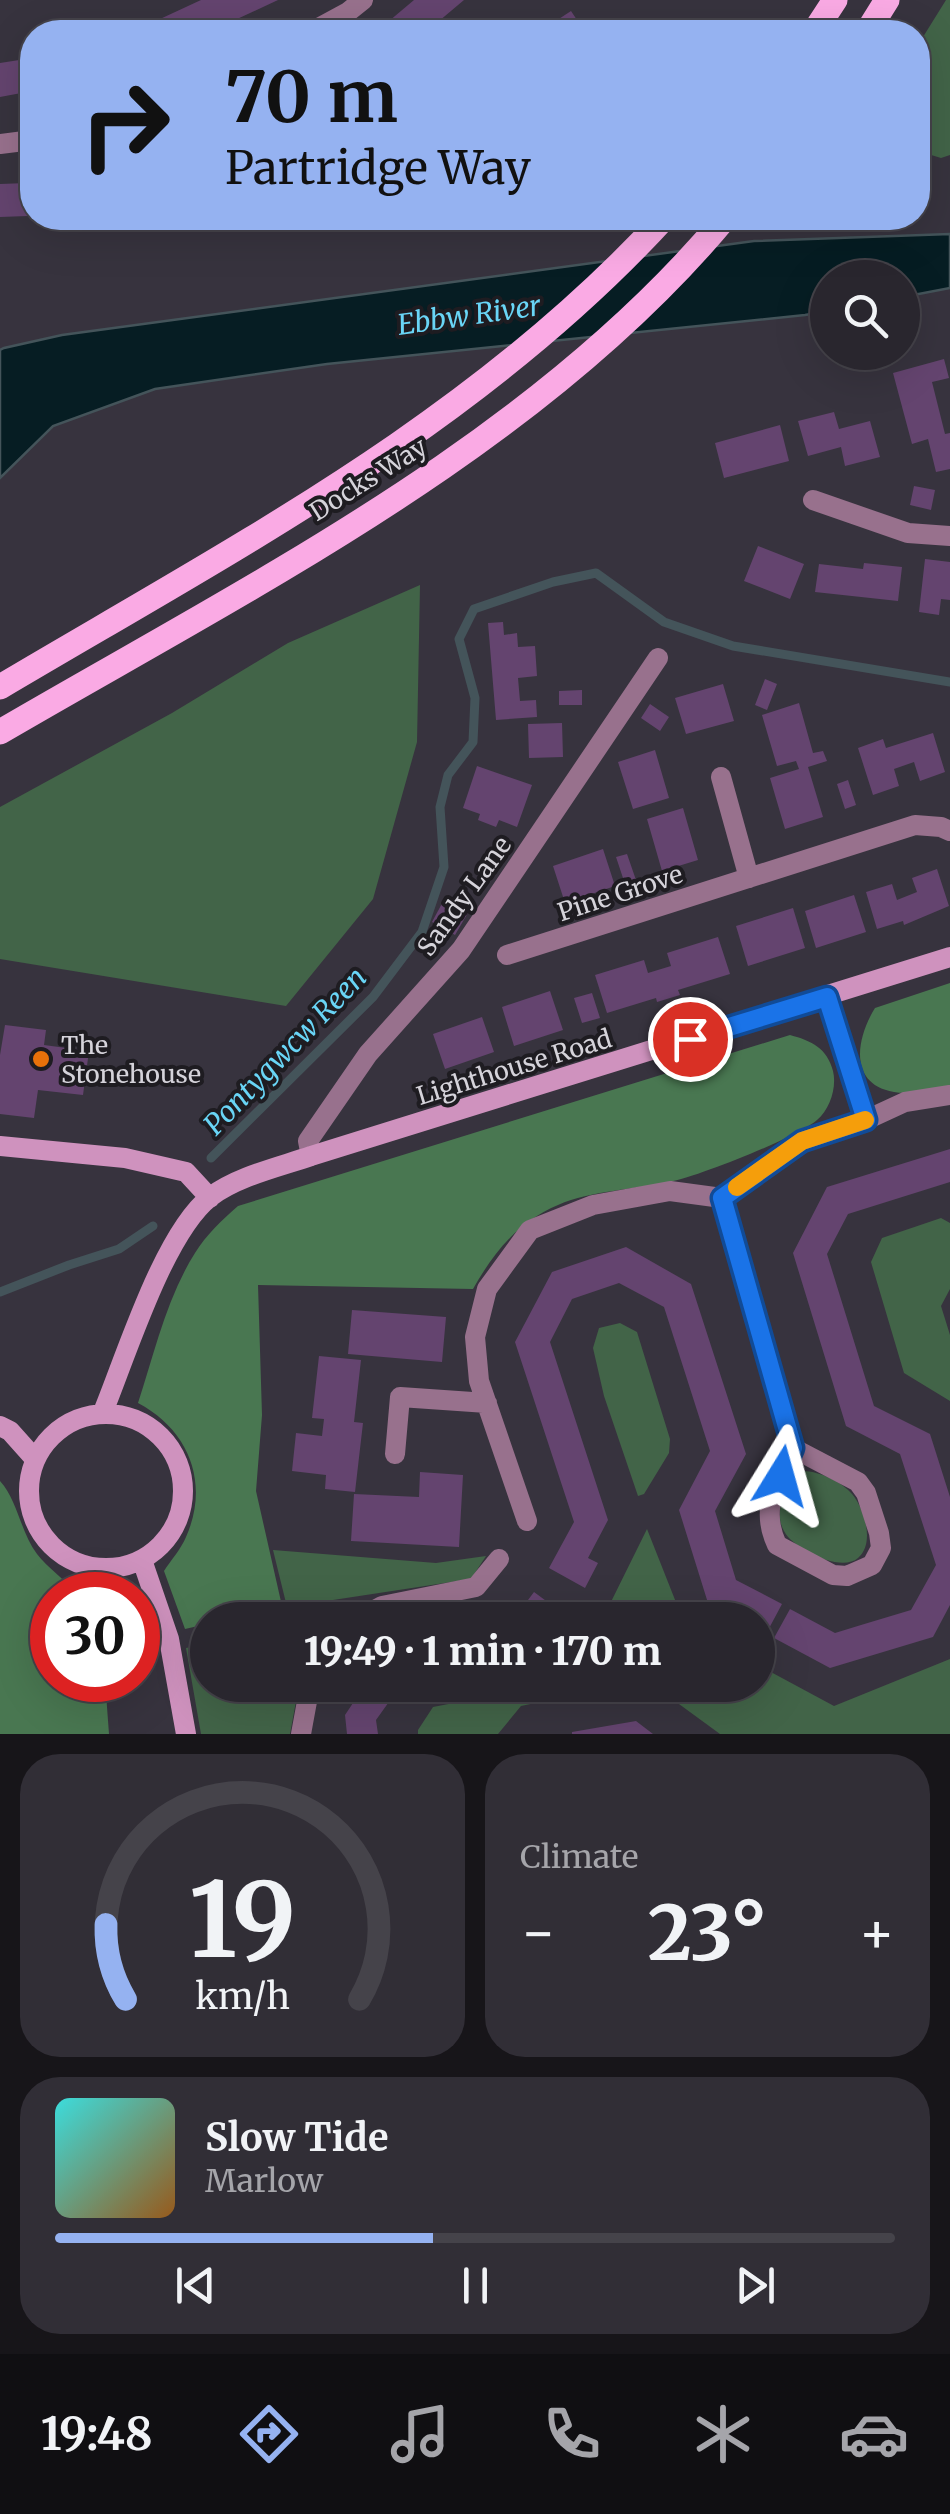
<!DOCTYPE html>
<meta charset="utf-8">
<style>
:root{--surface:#29262e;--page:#312e36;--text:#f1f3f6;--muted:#a5a5aa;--line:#45434a;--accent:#95b2f1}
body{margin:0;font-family:Merriweather,serif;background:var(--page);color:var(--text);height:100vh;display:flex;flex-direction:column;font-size:38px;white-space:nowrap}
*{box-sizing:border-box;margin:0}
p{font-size:32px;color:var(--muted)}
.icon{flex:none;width:55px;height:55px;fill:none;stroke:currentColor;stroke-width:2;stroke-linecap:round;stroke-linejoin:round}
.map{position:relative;height:1734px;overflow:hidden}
.drawer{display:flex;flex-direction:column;gap:20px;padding:20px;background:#171519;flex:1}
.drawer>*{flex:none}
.banner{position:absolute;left:20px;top:20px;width:910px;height:210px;border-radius:40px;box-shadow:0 10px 40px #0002,0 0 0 2px var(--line);background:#95b2f1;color:#111;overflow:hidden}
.buttons{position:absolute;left:810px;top:260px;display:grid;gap:20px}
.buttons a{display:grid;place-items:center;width:110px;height:110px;border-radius:50%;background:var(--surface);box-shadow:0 10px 40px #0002,0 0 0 2px var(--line);font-size:50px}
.speed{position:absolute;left:30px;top:1572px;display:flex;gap:20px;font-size:50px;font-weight:700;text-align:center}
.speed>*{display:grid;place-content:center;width:130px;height:130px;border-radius:50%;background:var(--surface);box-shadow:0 10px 40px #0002,0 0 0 2px var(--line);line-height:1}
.speed .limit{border:15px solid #d22;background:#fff;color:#111}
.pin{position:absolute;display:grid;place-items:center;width:85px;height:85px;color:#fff;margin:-42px;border:5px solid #fff;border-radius:50%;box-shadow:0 2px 10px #0007}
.me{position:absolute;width:110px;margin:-55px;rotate:8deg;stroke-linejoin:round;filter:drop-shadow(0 0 8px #0008)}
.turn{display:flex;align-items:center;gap:35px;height:210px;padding:0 40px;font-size:45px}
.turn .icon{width:130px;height:130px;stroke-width:2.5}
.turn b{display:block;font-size:70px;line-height:85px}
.big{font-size:75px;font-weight:800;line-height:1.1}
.drawer .card{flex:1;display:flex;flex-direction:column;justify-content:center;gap:15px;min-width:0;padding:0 35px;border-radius:40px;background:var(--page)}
.drawer .dial{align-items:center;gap:0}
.dial svg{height:260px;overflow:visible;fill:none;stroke:var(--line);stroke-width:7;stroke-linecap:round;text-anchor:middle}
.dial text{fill:var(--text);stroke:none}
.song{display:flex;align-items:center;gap:30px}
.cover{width:120px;height:120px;border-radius:15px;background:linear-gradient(135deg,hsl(180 70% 55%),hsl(30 70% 35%))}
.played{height:10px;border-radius:5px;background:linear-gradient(90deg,var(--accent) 45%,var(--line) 45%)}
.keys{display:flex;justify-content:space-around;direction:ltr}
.heat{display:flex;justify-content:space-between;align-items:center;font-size:55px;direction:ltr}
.drawer .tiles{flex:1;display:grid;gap:20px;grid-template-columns:1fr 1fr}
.card:last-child{grid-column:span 2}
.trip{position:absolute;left:190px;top:1602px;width:585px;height:100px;border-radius:50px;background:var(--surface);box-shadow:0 10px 40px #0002,0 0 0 2px var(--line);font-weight:800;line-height:100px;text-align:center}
.tabs{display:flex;height:160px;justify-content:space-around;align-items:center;background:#100f12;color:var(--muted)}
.tabs .icon{width:70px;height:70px}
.tabs .current{color:var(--accent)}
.tabs b{font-size:45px;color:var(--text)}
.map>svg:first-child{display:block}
.green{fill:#426448}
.forest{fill:#497751}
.water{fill:#061d23;stroke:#44545a;stroke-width:2.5}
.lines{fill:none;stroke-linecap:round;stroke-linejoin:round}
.stream{stroke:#44545a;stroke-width:9}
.building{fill:#64446f}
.street{stroke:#98718d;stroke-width:20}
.secondary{stroke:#cf92be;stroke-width:20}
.primary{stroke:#faaae4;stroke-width:25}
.route-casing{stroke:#114b97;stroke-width:25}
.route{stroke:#1a73e8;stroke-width:18}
.slow{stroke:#f59e0b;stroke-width:18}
.food-dot{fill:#e8710a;stroke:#1e1c21;stroke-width:4}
.labels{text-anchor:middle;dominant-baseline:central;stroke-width:8;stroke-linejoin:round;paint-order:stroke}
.street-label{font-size:25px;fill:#d5d3da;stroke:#1e1c21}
.poi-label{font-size:25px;fill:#d5d3da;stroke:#1e1c21;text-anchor:start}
.water-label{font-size:28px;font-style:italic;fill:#69d5f6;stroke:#1e1c21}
</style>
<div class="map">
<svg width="950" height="1734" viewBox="0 0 950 1734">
<rect width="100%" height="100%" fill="#37333e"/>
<path class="green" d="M 946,0 L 950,0 L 950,155 L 941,158 L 918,151 L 918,45 Z
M 420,585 L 417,742 L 373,899 L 286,1006 L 0,959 L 0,807 L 172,713 L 288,643 Z
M 941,1218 L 950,1223 L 950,1289 L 941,1306 L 950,1335 L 950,1401 L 904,1373 L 871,1262 L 882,1238 Z
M 620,1323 L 637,1332 L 670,1439 L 669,1453 L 644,1494 L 638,1496 L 604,1396 L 593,1348 L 599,1328 Z
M 803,1471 C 819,1471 842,1482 852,1494 C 865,1509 875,1544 858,1558 C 841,1573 793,1549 784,1531 C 777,1519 780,1506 784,1493 C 787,1481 792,1476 803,1471 Z
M 647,1529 L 683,1620 L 601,1620 L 604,1616 Z
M 273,1550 L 436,1563 L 486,1556 L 471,1579 L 287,1607 Z
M 207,1644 L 208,1685 L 299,1685 L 290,1734 L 201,1734 L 186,1648 Z
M 950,1659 L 950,1734 L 720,1734 L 653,1685 L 758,1685 L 758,1665 L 834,1706 Z
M 545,1685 L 622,1685 L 521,1706 L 498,1734 L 418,1734 L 418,1730 L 433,1707 Z"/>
<path class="forest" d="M 950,983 L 950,1087 C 933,1089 911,1095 894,1092 C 847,1084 857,1037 875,1008 Z
M 790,1035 C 812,1041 827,1048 833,1071 C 837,1087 830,1109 817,1120 C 796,1138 699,1176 670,1182 C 634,1190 592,1190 558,1205 C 518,1222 494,1252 473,1289 L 258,1285 L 262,1415 L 256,1491 L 282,1606 L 224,1620 L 208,1620 L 207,1624 L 185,1629 L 164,1571 C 171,1560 181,1549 186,1537 C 210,1483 189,1430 138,1403 C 154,1354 167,1297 195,1253 C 206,1235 222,1220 238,1206 Z
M 0,1481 C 18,1501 20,1531 37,1554 C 48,1569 65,1578 76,1595 L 52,1595 L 52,1680 L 105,1680 L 109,1734 L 0,1734 Z"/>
<path class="water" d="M 950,234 L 950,288 L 903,297 L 902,278 L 828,278 L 827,311 L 805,315 L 327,364 L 155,389 L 53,426 L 0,478 L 0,350 L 4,348 L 62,335 L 754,241 Z"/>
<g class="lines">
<path class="stream" d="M 211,1158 L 373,997 L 422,932 L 444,867 L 440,807 L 448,775 L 473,742 L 475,698 L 459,639 L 474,609 L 553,582 L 596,573 L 664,622 L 733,646 L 950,682
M 0,1292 L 69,1265 L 119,1249 L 153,1226"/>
</g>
<path class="building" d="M 201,0 L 278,0 L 209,32 L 132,32 Z
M 414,0 L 464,0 L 426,32 L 376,32 Z
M 571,11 L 585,32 L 539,32 Z
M 32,58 L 32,91 L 0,97 L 0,63 Z
M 27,183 L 28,216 L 0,217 L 0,184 Z
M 944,359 L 949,378 L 932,382 L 945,434 L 950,433 L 950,469 L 936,472 L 928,439 L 912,444 L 893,373 Z
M 834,412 L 839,429 L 870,421 L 880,457 L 845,466 L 841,447 L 808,456 L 798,421 Z
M 780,425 L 789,461 L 724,478 L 715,443 Z
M 914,486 L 935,490 L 931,510 L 910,505 Z
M 758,546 L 804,564 L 790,599 L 744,581 Z
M 925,559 L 950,562 L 950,600 L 941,599 L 939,615 L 919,612 Z
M 864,563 L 902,567 L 898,601 L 815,592 L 819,564 L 863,569 Z
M 503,622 L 504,635 L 517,633 L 518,647 L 535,646 L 537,676 L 518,678 L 520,701 L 536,700 L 537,717 L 496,720 L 488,623 Z
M 765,679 L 777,684 L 767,710 L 755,705 Z
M 723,684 L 734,721 L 686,734 L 675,698 Z
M 582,690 L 582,705 L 559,705 L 559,691 Z
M 799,703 L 813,753 L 823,751 L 827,761 L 808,767 L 823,817 L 785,829 L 770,778 L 799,769 L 796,761 L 777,766 L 762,715 Z
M 650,704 L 669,717 L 660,731 L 641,718 Z
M 562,723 L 563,757 L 529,758 L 528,724 Z
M 933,733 L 945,772 L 920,781 L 914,762 L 894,769 L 899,786 L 873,795 L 858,748 L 883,739 L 886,748 Z
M 655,750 L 669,798 L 633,809 L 618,762 Z
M 477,766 L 532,785 L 517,827 L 499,820 L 496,827 L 478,820 L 480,814 L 463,808 Z
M 848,780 L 856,805 L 845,809 L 837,784 Z
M 683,808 L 698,860 L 662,871 L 647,819 Z
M 603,849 L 615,886 L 565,903 L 553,866 Z
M 627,854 L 636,880 L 625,884 L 616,857 Z
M 937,869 L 949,906 L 904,925 L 903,921 L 877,929 L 866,892 L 892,884 L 897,900 L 917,892 L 912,878 Z
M 854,895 L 866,932 L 816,948 L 805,911 Z
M 445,898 L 469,911 L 455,935 L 432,922 Z
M 793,908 L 805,948 L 748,966 L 736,926 Z
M 718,937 L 730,974 L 678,990 L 680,995 L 657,1002 L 656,998 L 607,1013 L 595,975 L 644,960 L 648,973 L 671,966 L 667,953 Z
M 550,991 L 563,1030 L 514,1046 L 502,1007 Z
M 592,993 L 600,1018 L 582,1023 L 574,998 Z
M 482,1017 L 494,1052 L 445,1069 L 433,1034 Z
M 5,1025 L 46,1030 L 44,1045 L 89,1051 L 83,1095 L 38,1090 L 34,1118 L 0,1114 L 0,1055 Z
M 950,1149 L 950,1182 L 848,1214 L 827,1254 L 874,1406 L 930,1434 L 950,1497 L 950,1605 L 933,1637 L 830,1668 L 774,1638 L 790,1609 L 835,1633 L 861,1625 L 911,1610 L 936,1565 L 900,1454 L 846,1426 L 793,1253 L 827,1187 Z
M 626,1247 L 691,1284 L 746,1454 L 715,1511 L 736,1580 L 782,1604 L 766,1634 L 758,1629 L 758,1620 L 741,1620 L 708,1603 L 679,1510 L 710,1451 L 664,1307 L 619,1283 L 572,1299 L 550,1342 L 608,1520 L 588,1558 L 598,1563 L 585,1588 L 549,1568 L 574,1522 L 515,1342 L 552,1272 Z
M 352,1310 L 446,1317 L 442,1362 L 348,1354 Z
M 319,1356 L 361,1360 L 354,1422 L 363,1423 L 355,1492 L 325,1489 L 326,1475 L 292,1471 L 296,1433 L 322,1436 L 324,1419 L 312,1418 Z
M 420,1472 L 463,1475 L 459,1547 L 351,1541 L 354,1494 L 419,1497 Z
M 534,1592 L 572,1620 L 513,1620 Z
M 365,1685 L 401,1685 L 376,1720 L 378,1734 L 347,1734 L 345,1715 Z
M 636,1721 L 653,1734 L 572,1734 L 572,1732 Z"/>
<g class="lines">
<path class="street" d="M 311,32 L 348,12 L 363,0
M 0,144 L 32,140
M 813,500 L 908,533 L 950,536
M 721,777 L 749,878
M 507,955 L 915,825 L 941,827 L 950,831
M 827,997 L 866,1120
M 311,1156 L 308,1141 L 368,1054 L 461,950 L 658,658
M 722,1198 L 793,1448 L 858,1482 L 866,1493 L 879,1533 L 881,1548 L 872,1565 L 847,1576 L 833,1575 L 777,1545 C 759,1507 778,1483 793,1448
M 395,1454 L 400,1397 L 487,1403
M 527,1521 L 479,1381 L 475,1337 L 487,1289 L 530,1230 L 593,1205 L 670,1191 L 722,1198 L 802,1141 L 866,1120 L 905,1102 L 950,1095
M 285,1618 L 301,1620
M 356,1620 L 382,1606 L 476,1587 L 499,1559
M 301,1734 L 310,1685"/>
<path class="secondary" d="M 0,1146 L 125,1158 L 186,1172 L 210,1198
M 103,1412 C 126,1356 164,1233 210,1197 C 238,1176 279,1167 311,1156 L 950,957
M29 1491a77 77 0 1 1 154 0a77 77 0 1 1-154 0Z
M 0,1426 L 10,1431 L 35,1459
M 142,1560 L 169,1639 L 186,1734"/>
<path class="primary" d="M 814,32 L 835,0
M 867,32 L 887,0
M 0,687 C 236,547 477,422 664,218
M 0,732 C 250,586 537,444 725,218"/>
</g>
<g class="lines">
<defs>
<path id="route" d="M 690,1039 L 827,997 L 866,1120 L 802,1141 L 722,1198 L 793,1448 L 781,1476"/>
</defs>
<use href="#route" class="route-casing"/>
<use href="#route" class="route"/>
<path class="slow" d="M 737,1187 L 802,1141 L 865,1120"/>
</g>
<circle class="food-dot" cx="41" cy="1059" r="10"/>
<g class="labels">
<g class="street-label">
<text transform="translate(368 479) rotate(-32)">Docks Way</text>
<text transform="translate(620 893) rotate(-18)">Pine Grove</text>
<text transform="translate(464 896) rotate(-54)">Sandy Lane</text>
<text transform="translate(514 1067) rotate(-17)">Lighthouse Road</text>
</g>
<g class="poi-label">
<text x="61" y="1045">The<tspan x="61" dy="29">Stonehouse</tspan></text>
</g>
<g class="water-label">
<text transform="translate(469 315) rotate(-8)">Ebbw River</text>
<text transform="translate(285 1051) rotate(-46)">Pontygwcw Reen</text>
</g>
</g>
</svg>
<div class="buttons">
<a><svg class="icon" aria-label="search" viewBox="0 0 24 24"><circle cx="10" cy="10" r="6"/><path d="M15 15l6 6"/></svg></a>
</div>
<div class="speed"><div class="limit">30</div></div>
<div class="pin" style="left:690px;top:1039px;background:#d93025"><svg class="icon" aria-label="arrive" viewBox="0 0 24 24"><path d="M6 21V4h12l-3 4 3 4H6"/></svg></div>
<svg class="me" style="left:781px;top:1476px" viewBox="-20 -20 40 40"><path d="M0-17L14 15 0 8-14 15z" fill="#1a73e8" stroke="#fff" stroke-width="4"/></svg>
<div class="trip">19:49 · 1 min · 170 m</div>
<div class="banner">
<div class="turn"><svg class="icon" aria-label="right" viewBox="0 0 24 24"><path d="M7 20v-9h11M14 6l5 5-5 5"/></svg><div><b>70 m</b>Partridge Way</div></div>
</div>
</div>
<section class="drawer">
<div class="tiles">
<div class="card dial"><svg viewBox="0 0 100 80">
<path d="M14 69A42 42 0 1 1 86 69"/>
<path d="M14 69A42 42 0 0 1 8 46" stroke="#95b2f1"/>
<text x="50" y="56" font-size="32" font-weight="700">19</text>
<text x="50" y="72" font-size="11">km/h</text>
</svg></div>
<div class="card"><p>Climate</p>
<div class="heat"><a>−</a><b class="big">23°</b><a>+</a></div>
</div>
<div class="card">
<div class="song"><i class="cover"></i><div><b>Slow Tide</b><p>Marlow</p></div></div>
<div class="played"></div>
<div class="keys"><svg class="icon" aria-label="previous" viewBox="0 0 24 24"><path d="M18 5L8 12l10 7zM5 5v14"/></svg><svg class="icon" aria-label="pause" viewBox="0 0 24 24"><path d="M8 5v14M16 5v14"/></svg><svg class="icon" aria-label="next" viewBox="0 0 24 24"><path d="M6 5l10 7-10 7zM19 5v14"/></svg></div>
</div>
</div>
</section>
<nav class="tabs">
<b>19:48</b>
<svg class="icon current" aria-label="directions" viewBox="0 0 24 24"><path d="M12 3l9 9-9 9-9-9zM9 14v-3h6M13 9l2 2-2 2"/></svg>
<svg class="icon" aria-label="music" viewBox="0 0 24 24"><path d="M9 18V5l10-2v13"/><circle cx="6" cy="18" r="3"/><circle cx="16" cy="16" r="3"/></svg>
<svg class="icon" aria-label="phone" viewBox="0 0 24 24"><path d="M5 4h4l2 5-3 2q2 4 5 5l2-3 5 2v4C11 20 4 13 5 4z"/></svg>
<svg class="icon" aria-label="climate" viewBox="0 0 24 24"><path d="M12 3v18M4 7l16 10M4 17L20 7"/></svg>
<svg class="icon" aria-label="car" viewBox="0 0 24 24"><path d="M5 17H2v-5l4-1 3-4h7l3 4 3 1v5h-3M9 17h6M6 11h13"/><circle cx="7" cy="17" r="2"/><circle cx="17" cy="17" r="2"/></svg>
</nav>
